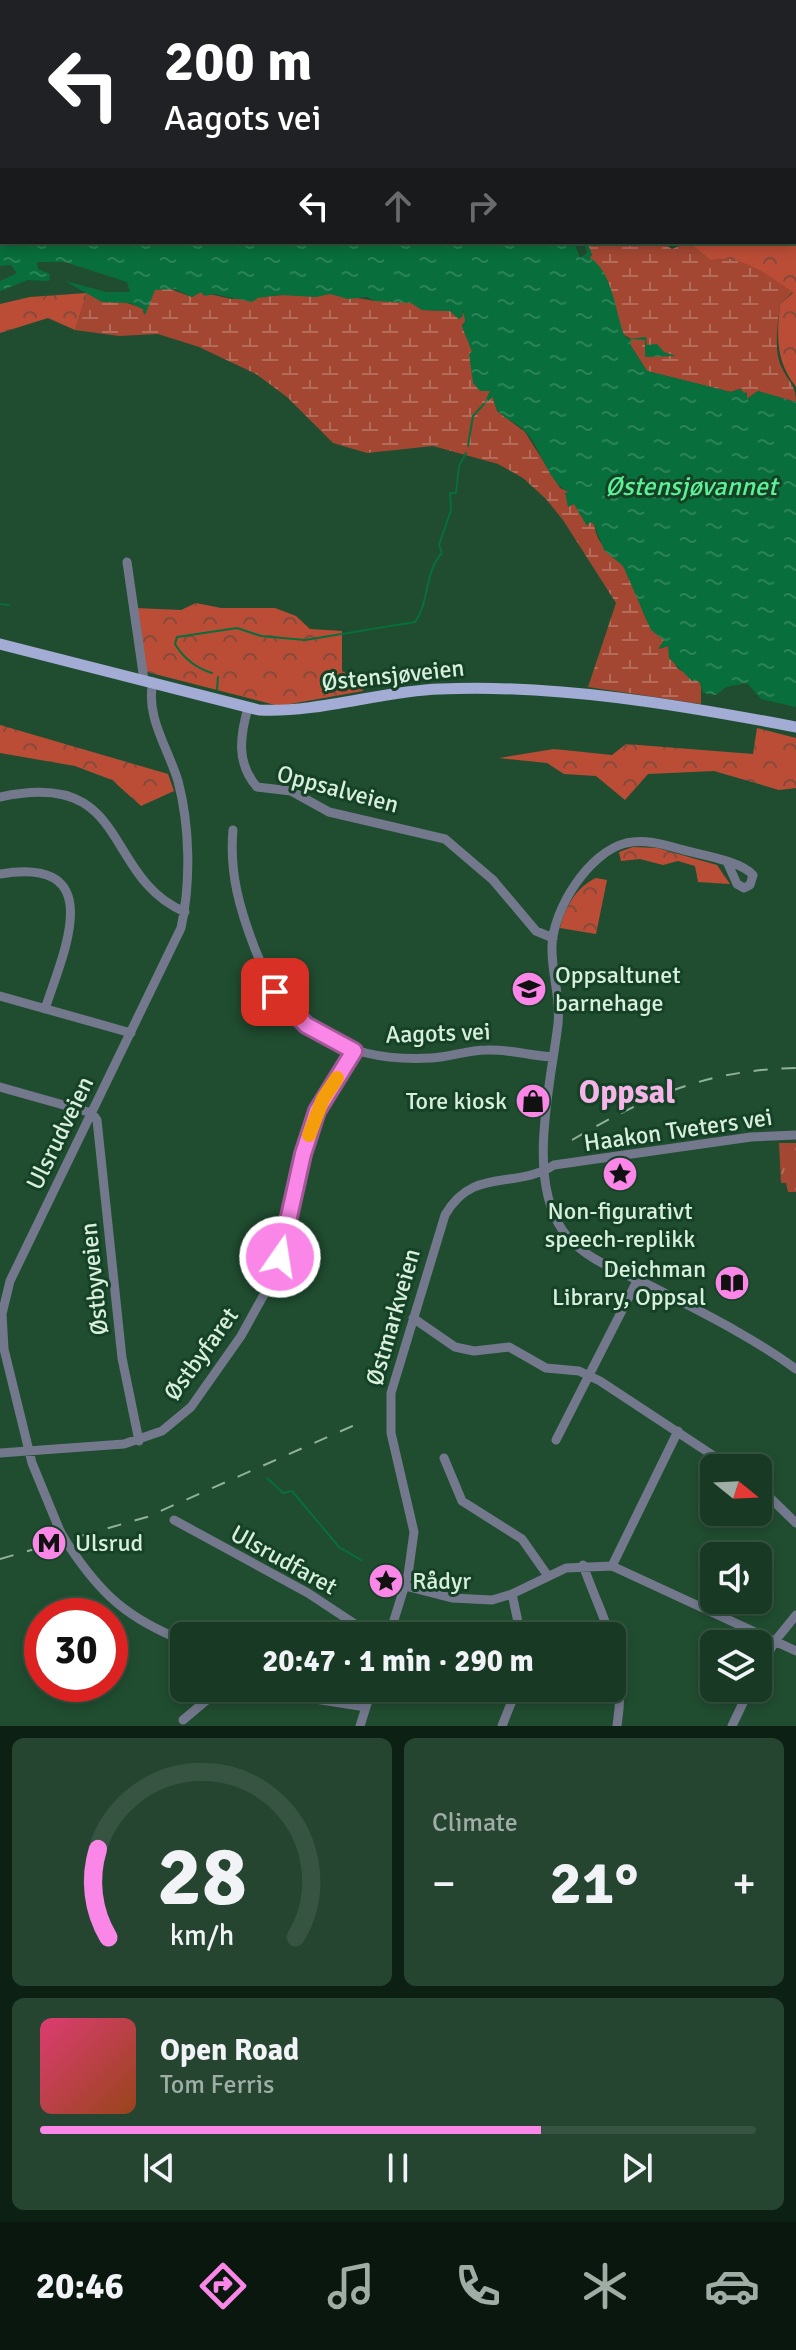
<!DOCTYPE html>
<meta charset="utf-8">
<style>
:root{--surface:#183a24;--page:#254531;--text:#f1f3f6;--muted:#9fada6;--line:#365441;--accent:#fa87e7}
body{margin:0;font-family:Signika,sans-serif;background:var(--page);color:var(--text);height:100vh;display:flex;flex-direction:column;font-size:30px;white-space:nowrap}
*{box-sizing:border-box;margin:0}
p{font-size:26px;color:var(--muted)}
.icon{flex:none;width:44px;height:44px;fill:none;stroke:currentColor;stroke-width:2;stroke-linecap:round;stroke-linejoin:round}
.map{position:relative;height:1726px;overflow:hidden}
.details{display:flex;flex-direction:column;gap:12px;padding:12px;background:#0d2014;flex:1}
.details>*{flex:none}
.hud{position:absolute;left:0px;top:0px;width:796px;height:244px;box-shadow:0 4px 12px #0003,0 0 0 2px var(--line);background:#202124;color:#fff;overflow:hidden}
.needle{width:52px;rotate:108deg}
.tools{position:absolute;left:700px;top:1454px;display:grid;gap:16px}
.tools a{display:grid;place-items:center;width:72px;height:72px;border-radius:12px;background:var(--surface);box-shadow:0 4px 12px #0003,0 0 0 2px var(--line);font-size:40px}
.speed{position:absolute;left:24px;top:1598px;display:flex;gap:16px;font-size:40px;font-weight:700;text-align:center}
.speed>*{display:grid;place-content:center;width:104px;height:104px;border-radius:50%;background:var(--surface);box-shadow:0 4px 12px #0003,0 0 0 2px var(--line);line-height:1}
.speed .limit{border:12px solid #d22;background:#fff;color:#111}
.pin{position:absolute;display:grid;place-items:center;width:68px;height:68px;color:#fff;margin:-34px;border-radius:16px;box-shadow:0 4px 12px #0006}
.me{position:absolute;width:88px;margin:-44px;rotate:13deg;stroke-linejoin:round;filter:drop-shadow(0 0 6px #0008)}
.turn{display:flex;align-items:center;gap:28px;height:168px;padding:0 32px;font-size:36px}
.turn .icon{width:104px;height:104px;stroke-width:2.5}
.turn b{display:block;font-size:56px;line-height:68px}
.lanes{display:flex;align-items:center;height:76px;padding:0 32px;background:#0003;justify-content:center;gap:40px;direction:ltr}
.lanes .off{opacity:.35}
.big{font-size:60px;font-weight:700;line-height:1.1}
.details .widget{flex:1;display:flex;flex-direction:column;justify-content:center;gap:12px;min-width:0;padding:0 28px;border-radius:12px;background:var(--page)}
.details .dial{align-items:center;gap:0}
.dial svg{height:208px;overflow:visible;fill:none;stroke:var(--line);stroke-width:7;stroke-linecap:round;text-anchor:middle}
.dial text{fill:var(--text);stroke:none}
.song{display:flex;align-items:center;gap:24px}
.cover{width:96px;height:96px;border-radius:12px;background:linear-gradient(135deg,hsl(340 70% 55%),hsl(20 70% 35%))}
.played{height:8px;border-radius:4px;background:linear-gradient(90deg,var(--accent) 70%,var(--line) 70%)}
.keys{display:flex;justify-content:space-around;direction:ltr}
.heat{display:flex;justify-content:space-between;align-items:center;font-size:44px;direction:ltr}
.details .tiles{flex:1;display:grid;gap:12px;grid-template-columns:1fr 1fr}
.widget:last-child{grid-column:span 2}
.trip{position:absolute;left:170px;top:1622px;width:456px;height:80px;border-radius:12px;background:var(--surface);box-shadow:0 4px 12px #0003,0 0 0 2px var(--line);font-weight:700;line-height:80px;text-align:center}
.dock{display:flex;height:128px;justify-content:space-around;align-items:center;background:#0a170e;color:var(--muted)}
.dock .icon{width:56px;height:56px}
.dock .active{color:var(--accent)}
.dock b{font-size:36px;color:var(--text)}
.map>svg:first-child{display:block}
.grass{fill:url(#grass-tufts)}
.forest{fill:url(#forest-crowns)}
.wetland{fill:url(#wetland-marsh)}
.water{fill:url(#water-ripples)}
.lines{fill:none;stroke-linecap:round;stroke-linejoin:round}
.stream{stroke:#086e3b;stroke-width:2}
.minor{stroke:#73788c;stroke-width:9}
.major{stroke:#a2acd4;stroke-width:11}
.rail{stroke:#92b19b;stroke-width:2;stroke-dasharray:14 14;stroke-linecap:butt}
.minor-bridge{stroke:#73788c;stroke-width:9}
.route-casing{stroke:#a25896;stroke-width:20}
.route{stroke:#fa87e7;stroke-width:14}
.slow{stroke:#f59e0b;stroke-width:14}
.labels{text-anchor:middle;dominant-baseline:central;stroke-width:6;stroke-linejoin:round;paint-order:stroke}
.street-label{font-size:24px;fill:#d8efde;stroke:#154226}
.poi-label{font-size:24px;fill:#d8efde;stroke:#154226;text-anchor:start}
.water-label{font-size:26px;font-style:italic;fill:#5df097;stroke:#154226}
.district-label{font-size:32px;font-weight:bold;fill:#f5b5e9;stroke:#154226}
</style>
<div class="map">
<svg width="796" height="1726" viewBox="0 0 796 1726">
<defs>
<pattern id="grass-tufts" width="24" height="20" patternUnits="userSpaceOnUse" patternTransform="scale(2)"><rect width="24" height="20" fill="#a34733"/><path d="M3 7l-1-3M5 7V3M7 7l1-3M15 17l-1-3M17 17v-4M19 17l1-3" fill="none" stroke="#b36b5a"/></pattern>
<pattern id="forest-crowns" width="20" height="18" patternUnits="userSpaceOnUse" patternTransform="scale(2)"><rect width="20" height="18" fill="#bb4d36"/><path d="M2 6a3 3 0 1 1 6 0M12 15a3 3 0 1 1 6 0" fill="none" stroke="#844b3c"/></pattern>
<pattern id="wetland-marsh" width="20" height="14" patternUnits="userSpaceOnUse" patternTransform="scale(2)"><rect width="20" height="14" fill="#a34733"/><path d="M1 5h8M5 5V1M11 12h8M15 12V8" fill="none" stroke="#b36b5a"/></pattern>
<pattern id="water-ripples" width="26" height="14" patternUnits="userSpaceOnUse" patternTransform="scale(2)"><rect width="26" height="14" fill="#086e3b"/><path d="M2 4q2-2 4 0t4 0M15 11q2-2 4 0t4 0" fill="none" stroke="#2b8357"/></pattern>
</defs>
<rect width="100%" height="100%" fill="#204d30"/>
<path class="grass" d="M 779,1143 L 796,1143 L 796,1192 L 788,1192 L 786,1183 L 781,1183 Z"/>
<path class="forest" d="M 794,87 L 796,88 L 796,387 C 775,360 777,337 780,304 L 793,293 L 710,260 L 688,242 L 794,242 Z
M 87,293 L 75,330 L 48,318 L 0,333 L 0,304 L 30,297 Z
M 196,603 L 221,608 L 275,608 L 296,616 L 310,629 L 342,631 L 342,671 L 363,682 L 363,691 L 279,706 L 147,672 L 135,608 L 181,610 Z
M 0,725 L 168,774 L 174,791 L 141,806 L 112,780 L 75,766 L 0,753 Z
M 757,728 L 796,738 L 796,788 L 779,790 L 714,771 L 648,774 L 625,800 L 596,776 L 564,774 L 547,763 L 499,758 L 554,749 L 612,755 L 626,744 L 753,754 Z
M 633,847 L 657,848 L 717,865 L 730,884 L 698,882 L 695,866 L 678,861 L 663,865 L 640,859 L 621,861 L 619,852 Z
M 596,878 L 607,880 L 596,934 L 560,928 C 565,908 576,887 596,878 Z"/>
<path class="wetland" d="M 587,242 L 661,242 L 672,249 L 688,242 L 710,260 C 740,252 769,276 793,292 L 780,304 C 778,324 773,350 782,368 C 789,383 796,385 796,402 L 758,391 L 747,399 L 739,389 L 731,392 L 647,371 L 631,346 L 631,339 L 623,334 C 613,310 613,273 589,258 L 592,255 Z
M 167,288 L 192,297 L 201,292 L 231,299 L 298,294 L 315,297 L 328,293 L 375,301 L 395,300 L 412,303 L 422,310 L 450,311 L 459,319 L 462,308 L 466,321 L 462,325 L 472,351 L 477,386 L 490,391 L 485,403 L 493,396 L 497,411 L 525,432 L 560,488 L 569,492 L 566,493 L 570,505 L 574,503 L 587,525 L 590,522 L 594,524 C 598,547 607,548 621,563 C 641,586 638,624 664,640 L 659,649 L 668,646 L 677,668 L 701,683 L 701,704 L 588,687 L 616,603 L 563,520 L 546,499 L 523,478 L 498,464 L 433,446 L 367,453 L 333,443 L 287,397 L 256,374 L 199,347 L 158,334 L 119,336 L 75,330 L 87,293 C 106,300 125,300 143,309 L 144,315 L 155,289 Z"/>
<path class="water" d="M 0,33 L 2,242 L 574,242 L 580,258 L 587,253 L 584,242 L 587,242 L 592,255 L 589,257 C 613,272 615,311 624,335 L 628,339 L 646,337 L 647,345 L 657,344 L 664,352 L 676,356 L 645,357 L 645,340 L 631,339 L 631,346 L 647,371 L 731,392 L 741,389 L 744,393 L 747,392 L 747,399 L 758,391 L 796,402 L 796,707 L 761,699 L 747,683 L 726,687 L 716,695 L 703,693 L 699,681 L 692,681 L 669,658 L 668,646 L 658,649 L 664,640 L 651,630 L 623,566 L 604,550 L 594,524 L 590,522 L 587,526 L 574,504 L 568,507 L 565,493 L 569,492 C 548,484 541,447 525,431 C 513,419 495,418 493,397 L 484,404 L 490,391 L 480,391 L 473,383 L 469,354 L 472,351 L 462,327 L 465,321 L 463,308 L 463,316 L 459,319 L 450,311 L 422,310 L 411,303 L 375,301 L 367,297 L 348,299 L 330,294 L 316,297 L 280,295 L 258,298 L 252,302 L 214,294 L 204,296 L 201,292 L 192,297 L 175,289 L 155,290 L 145,315 L 143,309 L 130,303 L 102,302 L 65,281 L 106,292 L 130,292 L 127,282 L 65,262 L 37,262 L 38,269 L 50,274 L 49,281 L 28,280 L 0,291 L 0,281 L 17,273 L 11,265 L 0,266 Z"/>
<g class="lines">
<path class="stream" d="M 194,0 L 195,2
M 235,0 L 235,2
M 468,446 L 473,416 L 484,404
M 0,604 L 9,605
M 212,673 C 196,668 184,659 175,644 L 177,637 L 237,628 L 261,636 L 305,640 L 415,622 C 430,601 424,572 442,553 L 439,545 L 451,510 L 450,493 L 456,493 L 459,466 L 466,453
M 217,690 L 218,677
M 267,1478 L 283,1493 L 292,1491 L 339,1547 L 361,1560"/>
<path class="minor" d="M 740,0 L 744,2
M 794,23 L 796,24
M 127,562 L 144,680
M 248,708 C 240,736 236,763 257,787 L 291,791 L 329,812 L 445,839 L 493,880 L 536,931 L 553,938
M 0,797 C 132,768 101,876 185,912
M 233,830 C 229,873 240,910 255,949 C 287,1030 346,1063 432,1058 C 450,1057 468,1050 487,1050 C 509,1049 531,1056 553,1057
M 728,864 L 737,884 L 744,888 L 750,885 L 753,875 C 739,860 700,855 680,849 C 662,844 645,839 626,843 C 589,852 553,909 552,946 C 551,973 561,997 558,1024 C 551,1083 526,1179 563,1231 C 583,1260 625,1273 655,1288 C 703,1313 752,1337 796,1369
M 0,874 C 110,856 63,953 45,1009
M 0,996 L 131,1033
M 0,1087 L 92,1113 L 97,1120 L 122,1358 L 139,1441
M 413,1318 L 455,1347 L 474,1351 L 509,1347 L 546,1368 L 579,1371 L 600,1381 L 732,1468
M 556,1440 L 638,1279
M 0,1453 L 124,1444 L 162,1431 L 191,1407 L 241,1336 L 272,1280 L 317,1111 L 354,1051
M 444,1458 L 462,1501 L 522,1539 L 548,1576
M 758,1486 L 796,1523
M 174,1520 L 308,1593 L 373,1636
M 60,1531 L 32,1463 L 4,1349 L 2,1314 L 10,1281 L 181,928 C 191,883 190,826 178,781 C 168,748 145,716 153,682
M 69,1546 C 102,1596 129,1619 184,1641
M 583,1565 C 605,1627 628,1655 617,1726
M 612,1566 L 678,1431
M 405,1586 L 452,1598 L 492,1600 L 512,1594 L 566,1568 L 612,1566 L 796,1651
M 512,1594 L 521,1636
M 389,1636 L 408,1575 L 414,1532 L 391,1433 L 391,1393 L 445,1215 C 473,1166 515,1190 554,1165 L 751,1137 L 796,1135
M 758,1672 L 775,1641 L 796,1615
M 245,1688 L 366,1707
M 183,1720 L 221,1688
M 360,1726 L 372,1688
M 502,1726 L 517,1688
M 732,1726 L 750,1688"/>
<path class="major" d="M 0,644 L 259,710 C 320,713 380,691 440,689 C 558,684 680,705 796,727"/>
<path class="rail" d="M 572,1140 C 648,1096 706,1070 796,1068
M 0,1559 L 147,1517 L 357,1424"/>
<path class="minor-bridge" d="M 60,1531 L 69,1546"/>
</g>
<g class="lines">
<defs>
<path id="route" d="M 275,992 L 306,1025 L 354,1051 L 317,1111 L 303,1154 L 280,1257"/>
</defs>
<use href="#route" class="route-casing"/>
<use href="#route" class="route"/>
<path class="slow" d="M 309,1135 L 323,1099 L 337,1078"/>
</g>
<defs>
<symbol id="school-disc" viewBox="-11 -11 22 22"><circle r="9.5" fill="#fa87e7" stroke="#154226"/><path d="M0-5L7-2L0 1L-7-2ZM-4 1L0 2.5L4 1V4Q0 6-4 4Z" fill="#111"/></symbol>
<symbol id="shop-disc" viewBox="-11 -11 22 22"><circle r="9.5" fill="#fa87e7" stroke="#154226"/><path d="M-5-2.5h2.3a2.7 3.5 0 0 1 5.4 0H5L5.5 6h-11ZM-1.5-2.5h3a1.5 2.3 0 0 0-3 0Z" fill="#111"/></symbol>
<symbol id="sight-disc" viewBox="-11 -11 22 22"><circle r="9.5" fill="#fa87e7" stroke="#154226"/><path d="M0-6L1.8-2.2L6-1.7L2.9 1.2L3.7 5.4L0 3.3L-3.7 5.4L-2.9 1.2L-6-1.7L-1.8-2.2Z" fill="#111"/></symbol>
<symbol id="library-disc" viewBox="-11 -11 22 22"><circle r="9.5" fill="#fa87e7" stroke="#154226"/><path d="M-6-4Q-3-5.5-.7-3.5V5Q-3 3-6 4ZM6-4Q3-5.5 .7-3.5V5Q3 3 6 4Z" fill="#111"/></symbol>
<symbol id="metro-disc" viewBox="-11 -11 22 22"><circle r="9.5" fill="#fa87e7" stroke="#154226"/><path d="M-5.5 5V-5H-3L0 0L3-5H5.5V5H3V-.5L0 4L-3-.5V5Z" fill="#111"/></symbol>
</defs>
<g fill-rule="evenodd">
<use href="#school-disc" x="509" y="969" width="40" height="40"/>
<use href="#shop-disc" x="513" y="1081" width="40" height="40"/>
<use href="#sight-disc" x="600" y="1154" width="40" height="40"/>
<use href="#library-disc" x="712" y="1263" width="40" height="40"/>
<use href="#metro-disc" x="29" y="1523" width="40" height="40"/>
<use href="#sight-disc" x="366" y="1561" width="40" height="40"/>
</g>
<g class="labels">
<g class="street-label">
<text transform="translate(393 675) rotate(-6)">Østensjøveien</text>
<text transform="translate(338 789) rotate(15)">Oppsalveien</text>
<text transform="translate(438 1033) rotate(-2)">Aagots vei</text>
<text transform="translate(678 1130) rotate(-8)">Haakon Tveters vei</text>
<text transform="translate(60 1133) rotate(-64)">Ulsrudveien</text>
<text transform="translate(94 1279) rotate(-96)">Østbyveien</text>
<text transform="translate(393 1317) rotate(-74)">Østmarkveien</text>
<text transform="translate(201 1354) rotate(-54)">Østbyfaret</text>
<text transform="translate(284 1560) rotate(29)">Ulsrudfaret</text>
</g>
<g class="poi-label">
<text x="555" y="975">Oppsaltunet<tspan x="555" dy="28">barnehage</tspan></text>
<text x="507" y="1101" text-anchor="end">Tore kiosk</text>
<text x="620" y="1211" text-anchor="middle">Non-figurativt<tspan x="620" dy="28">speech-replikk</tspan></text>
<text x="706" y="1269" text-anchor="end">Deichman<tspan x="706" dy="28">Library, Oppsal</tspan></text>
<text x="75" y="1543">Ulsrud</text>
<text x="412" y="1581">Rådyr</text>
</g>
<g class="water-label">
<text x="691" y="487">Østensjøvannet</text>
</g>
<g class="district-label">
<text x="627" y="1092">Oppsal</text>
</g>
</g>
</svg>
<div class="tools">
<a><svg class="needle" viewBox="-14 -14 28 28"><path d="M0-13l5 13h-10z" fill="#e53935"/><path d="M0 13l5-13h-10z" fill="#9fada6"/></svg></a>
<a><svg class="icon" aria-label="sound" viewBox="0 0 24 24"><path d="M4 9h4l5-4v14l-5-4H4zM17 9q2 3 0 6"/></svg></a>
<a><svg class="icon" aria-label="layers" viewBox="0 0 24 24"><path d="M12 4l9 5-9 5-9-5zM3 14l9 5 9-5"/></svg></a>
</div>
<div class="speed"><div class="limit">30</div></div>
<div class="pin" style="left:275px;top:992px;background:#d93025"><svg class="icon" aria-label="arrive" viewBox="0 0 24 24"><path d="M6 21V4h12l-3 4 3 4H6"/></svg></div>
<svg class="me" style="left:280px;top:1257px" viewBox="-20 -20 40 40"><circle r="17" fill="#fa87e7" stroke="#fff" stroke-width="3"/><path d="M0-11L8 9 0 5-8 9z" fill="#fff"/></svg>
<div class="trip">20:47 · 1 min · 290 m</div>
<div class="hud">
<div class="turn"><svg class="icon" aria-label="left" viewBox="0 0 24 24"><path d="M17 20v-9H6M10 6l-5 5 5 5"/></svg><div><b>200 m</b>Aagots vei</div></div>
<div class="lanes"><svg class="icon" aria-label="left" viewBox="0 0 24 24"><path d="M17 20v-9H6M10 6l-5 5 5 5"/></svg><svg class="icon off" aria-label="ahead" viewBox="0 0 24 24"><path d="M12 20V5M6 11l6-6 6 6"/></svg><svg class="icon off" aria-label="right" viewBox="0 0 24 24"><path d="M7 20v-9h11M14 6l5 5-5 5"/></svg></div>
</div>
</div>
<section class="details">
<div class="tiles">
<div class="widget dial"><svg viewBox="0 0 100 80">
<path d="M14 69A42 42 0 1 1 86 69"/>
<path d="M14 69A42 42 0 0 1 10 35" stroke="#fa87e7"/>
<text x="50" y="56" font-size="32" font-weight="700">28</text>
<text x="50" y="72" font-size="11">km/h</text>
</svg></div>
<div class="widget"><p>Climate</p>
<div class="heat"><a>−</a><b class="big">21°</b><a>+</a></div>
</div>
<div class="widget">
<div class="song"><i class="cover"></i><div><b>Open Road</b><p>Tom Ferris</p></div></div>
<div class="played"></div>
<div class="keys"><svg class="icon" aria-label="previous" viewBox="0 0 24 24"><path d="M18 5L8 12l10 7zM5 5v14"/></svg><svg class="icon" aria-label="pause" viewBox="0 0 24 24"><path d="M8 5v14M16 5v14"/></svg><svg class="icon" aria-label="next" viewBox="0 0 24 24"><path d="M6 5l10 7-10 7zM19 5v14"/></svg></div>
</div>
</div>
</section>
<nav class="dock">
<b>20:46</b>
<svg class="icon active" aria-label="directions" viewBox="0 0 24 24"><path d="M12 3l9 9-9 9-9-9zM9 14v-3h6M13 9l2 2-2 2"/></svg>
<svg class="icon" aria-label="music" viewBox="0 0 24 24"><path d="M9 18V5l10-2v13"/><circle cx="6" cy="18" r="3"/><circle cx="16" cy="16" r="3"/></svg>
<svg class="icon" aria-label="phone" viewBox="0 0 24 24"><path d="M5 4h4l2 5-3 2q2 4 5 5l2-3 5 2v4C11 20 4 13 5 4z"/></svg>
<svg class="icon" aria-label="climate" viewBox="0 0 24 24"><path d="M12 3v18M4 7l16 10M4 17L20 7"/></svg>
<svg class="icon" aria-label="car" viewBox="0 0 24 24"><path d="M5 17H2v-5l4-1 3-4h7l3 4 3 1v5h-3M9 17h6M6 11h13"/><circle cx="7" cy="17" r="2"/><circle cx="17" cy="17" r="2"/></svg>
</nav>
